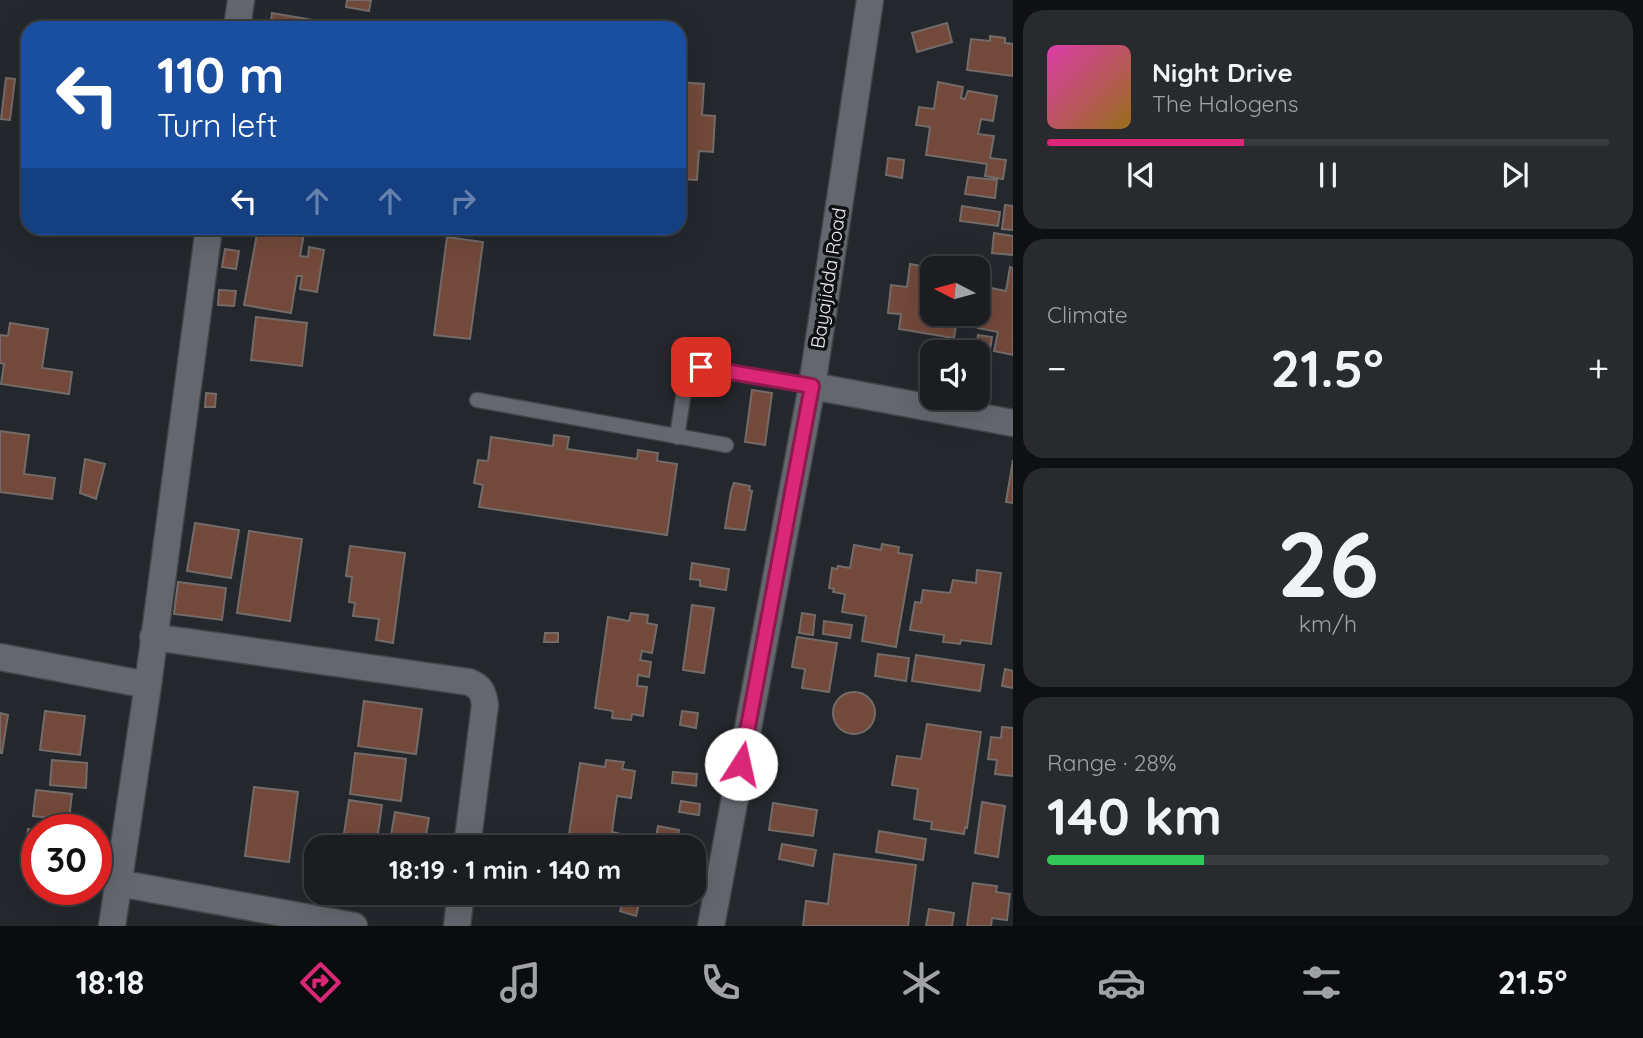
<!DOCTYPE html>
<meta charset="utf-8">
<style>
:root{--surface:#1b1d21;--page:#282a2e;--text:#f1f3f6;--muted:#a0a2a5;--line:#393b3f;--accent:#db2777}
body{margin:0;font-family:Quicksand,sans-serif;background:var(--page);color:var(--text);height:100vh;display:flex;flex-direction:column;font-size:26px;white-space:nowrap}
*{box-sizing:border-box;margin:0}
p{font-size:23px;color:var(--muted)}
.icon{flex:none;width:38px;height:38px;fill:none;stroke:currentColor;stroke-width:2;stroke-linecap:round;stroke-linejoin:round}
.map{position:relative;flex:1;overflow:hidden}
.panel{display:flex;flex-direction:column;gap:10px;padding:10px;background:#0f1012;width:630px}
.panel>*{flex:none}
.hud{position:absolute;left:21px;top:21px;width:665px;height:214px;border-radius:21px;box-shadow:0 7px 28px #0002,0 0 0 2px var(--line);background:#1a4fa0;color:#fff;overflow:hidden}
.needle{width:46px;rotate:276deg}
.tools{position:absolute;left:920px;top:256px;display:grid;gap:14px}
.tools a{display:grid;place-items:center;width:70px;height:70px;border-radius:14px;background:var(--surface);box-shadow:0 7px 28px #0002,0 0 0 2px var(--line);font-size:35px}
.speed{position:absolute;left:21px;top:814px;display:flex;gap:14px;font-size:35px;font-weight:700;text-align:center}
.speed>*{display:grid;place-content:center;width:91px;height:91px;border-radius:50%;background:var(--surface);box-shadow:0 7px 28px #0002,0 0 0 2px var(--line);line-height:1}
.speed .limit{border:10px solid #d22;background:#fff;color:#111}
.pin{position:absolute;display:grid;place-items:center;width:60px;height:60px;color:#fff;margin:-30px;border-radius:14px;box-shadow:0 4px 10px #0006}
.me{position:absolute;width:77px;margin:-38px;rotate:10deg;stroke-linejoin:round;filter:drop-shadow(0 0 5px #0008)}
.turn{display:flex;align-items:center;gap:24px;height:147px;padding:0 21px;font-size:32px}
.turn .icon{width:91px;height:91px;stroke-width:2.5}
.turn b{display:block;font-size:49px;line-height:60px}
.lanes{display:flex;align-items:center;height:66px;padding:0 21px;background:#0003;justify-content:center;gap:35px;direction:ltr}
.lanes .off{opacity:.35}
.big{font-size:52px;font-weight:800;line-height:1.1}
.panel .tile{flex:1;display:flex;flex-direction:column;justify-content:center;gap:10px;min-width:0;padding:0 24px;border-radius:21px;background:var(--page)}
.panel .dial{align-items:center;gap:0}
.dial b{font-size:91px;line-height:1}
.song{display:flex;align-items:center;gap:21px}
.cover{width:84px;height:84px;border-radius:10px;background:linear-gradient(135deg,hsl(320 70% 55%),hsl(40 70% 35%))}
.played{height:7px;border-radius:4px;background:linear-gradient(90deg,var(--accent) 35%,var(--line) 35%)}
.keys{display:flex;justify-content:space-around;direction:ltr}
.heat{display:flex;justify-content:space-between;align-items:center;font-size:38px;direction:ltr}
.charge{height:10px;border-radius:5px;background:linear-gradient(90deg,#34c759 28%,var(--line) 0)}
.trip{position:absolute;left:304px;top:835px;width:402px;height:70px;border-radius:21px;background:var(--surface);box-shadow:0 7px 28px #0002,0 0 0 2px var(--line);font-weight:800;line-height:70px;text-align:center}
.menu{display:flex;height:112px;justify-content:space-around;align-items:center;background:#0b0c0d;color:var(--muted)}
.menu .icon{width:49px;height:49px}
.menu .selected{color:var(--accent)}
.menu b{font-size:32px;color:var(--text)}
main{display:flex;flex:1;min-height:0}
.map>svg:first-child{display:block}
.building{fill:#72493b;stroke:#726b68;stroke-width:2}
.lines{fill:none;stroke-linecap:round;stroke-linejoin:round}
.lane-casing{stroke:#434549;stroke-width:17}
.street-casing{stroke:#434549;stroke-width:29}
.lane{stroke:#64676d;stroke-width:14}
.street{stroke:#64676d;stroke-width:26}
.route-casing{stroke:#8e194d;stroke-width:18}
.route{stroke:#db2777;stroke-width:12}
.labels{text-anchor:middle;dominant-baseline:central;stroke-width:7;stroke-linejoin:round;paint-order:stroke}
.street-label{font-size:19px;fill:#eaebef;stroke:#0f1012}
</style>
<main>
<div class="map">
<svg width="1013" height="926" viewBox="0 0 1013 926">
<rect width="100%" height="100%" fill="#24272c"/>
<path class="building" d="M 347,0 L 371,0 L 369,11 L 346,7 Z
M 272,13 L 319,21 L 318,28 L 270,28 Z
M 947,23 L 952,42 L 917,52 L 912,33 Z
M 990,36 L 1005,38 L 1005,43 L 1013,44 L 1013,76 L 967,70 L 971,39 L 990,41 Z
M 6,78 L 15,79 L 10,120 L 1,119 Z
M 679,82 L 704,84 L 702,115 L 715,116 L 713,152 L 699,151 L 697,180 L 679,179 Z
M 938,82 L 963,87 L 961,98 L 965,99 L 968,91 L 997,96 L 993,121 L 981,119 L 978,134 L 994,136 L 990,158 L 1006,160 L 1003,179 L 985,176 L 987,164 L 926,155 L 930,127 L 916,125 L 919,107 L 934,109 Z
M 888,158 L 904,160 L 902,178 L 886,175 Z
M 968,177 L 997,180 L 995,198 L 965,194 Z
M 1005,205 L 1013,206 L 1013,230 L 1002,229 Z
M 962,206 L 1000,212 L 998,226 L 960,221 Z
M 258,228 L 305,228 L 300,256 L 308,257 L 309,247 L 324,250 L 317,292 L 300,289 L 302,276 L 297,276 L 291,313 L 244,305 Z
M 994,233 L 1013,236 L 1013,255 L 992,253 Z
M 447,237 L 483,242 L 470,339 L 434,335 Z
M 225,249 L 239,251 L 236,269 L 222,267 Z
M 910,264 L 933,268 L 933,295 L 929,295 L 928,300 L 932,301 L 929,314 L 958,313 L 954,338 L 899,329 L 901,314 L 888,313 L 891,285 L 907,287 Z
M 1010,267 L 1013,268 L 1013,355 L 994,351 L 998,332 L 978,328 L 986,287 L 1006,291 Z
M 219,290 L 236,291 L 234,306 L 218,305 Z
M 256,317 L 307,323 L 302,366 L 251,360 Z
M 10,323 L 48,329 L 42,368 L 72,372 L 69,394 L 1,384 L 4,364 L 0,363 L 0,335 L 8,336 Z
M 978,335 L 992,337 L 987,369 L 978,368 L 978,352 L 975,352 Z
M 978,373 L 986,374 L 984,392 L 978,392 Z
M 752,390 L 772,393 L 765,445 L 745,442 Z
M 206,393 L 216,394 L 215,407 L 205,407 Z
M 0,431 L 29,435 L 24,474 L 55,478 L 52,499 L 0,492 Z
M 554,435 L 569,437 L 567,449 L 637,459 L 638,450 L 658,453 L 657,461 L 677,464 L 667,535 L 479,507 L 483,485 L 474,483 L 478,460 L 488,461 L 491,437 L 553,446 Z
M 85,459 L 105,464 L 96,499 L 80,493 Z
M 1013,460 L 1013,503 L 1006,502 Z
M 734,483 L 750,486 L 749,490 L 752,491 L 745,530 L 725,528 L 731,491 Z
M 195,523 L 239,530 L 231,578 L 187,571 Z
M 249,531 L 302,539 L 290,621 L 237,613 Z
M 882,544 L 899,547 L 898,553 L 912,555 L 896,647 L 862,641 L 866,616 L 842,612 L 845,594 L 833,592 L 834,589 L 829,588 L 832,568 L 837,569 L 838,566 L 850,568 L 854,545 L 881,550 Z
M 350,546 L 405,553 L 393,643 L 376,640 L 379,619 L 353,616 L 355,603 L 349,602 L 352,577 L 346,576 Z
M 692,563 L 729,569 L 726,590 L 700,586 L 700,580 L 690,579 Z
M 977,570 L 1001,573 L 991,644 L 961,640 L 960,644 L 943,642 L 944,635 L 910,630 L 915,602 L 921,603 L 923,590 L 950,593 L 953,580 L 976,583 Z
M 178,582 L 226,588 L 222,620 L 174,614 Z
M 692,605 L 714,608 L 704,673 L 683,670 Z
M 631,613 L 648,615 L 647,623 L 657,625 L 652,653 L 642,651 L 640,660 L 651,662 L 649,677 L 638,675 L 637,686 L 647,687 L 643,716 L 632,714 L 631,720 L 612,718 L 613,711 L 595,708 L 608,617 L 629,621 Z
M 802,613 L 815,615 L 813,635 L 799,633 Z
M 824,621 L 852,625 L 850,638 L 823,634 Z
M 545,633 L 558,633 L 558,642 L 544,642 Z
M 797,637 L 837,643 L 829,692 L 802,688 L 805,669 L 792,667 Z
M 878,654 L 909,658 L 906,681 L 875,676 Z
M 916,655 L 984,665 L 980,691 L 912,681 Z
M 1005,669 L 1013,671 L 1013,688 L 1002,686 Z
M833 713a21 21 0 1 1 42 0a21 21 0 1 1-42 0Z
M 364,701 L 422,709 L 416,754 L 358,746 Z
M 45,711 L 85,716 L 80,755 L 40,750 Z
M 682,711 L 698,713 L 696,728 L 680,725 Z
M 0,713 L 8,715 L 2,753 L 0,753 Z
M 927,724 L 981,732 L 967,828 L 965,827 L 964,834 L 931,829 L 932,822 L 914,819 L 918,789 L 892,785 L 897,756 L 921,759 Z
M 1002,727 L 1013,728 L 1013,776 L 995,774 L 997,760 L 988,759 L 991,737 L 1001,738 Z
M 355,753 L 406,759 L 401,801 L 350,794 Z
M 52,760 L 87,763 L 86,788 L 50,785 Z
M 606,760 L 624,762 L 622,769 L 635,771 L 631,798 L 617,796 L 612,832 L 625,835 L 623,847 L 567,847 L 580,763 L 605,767 Z
M 673,772 L 697,774 L 696,786 L 672,783 Z
M 254,787 L 298,792 L 289,862 L 245,856 Z
M 36,790 L 72,794 L 69,820 L 33,816 Z
M 349,800 L 382,805 L 376,847 L 342,847 Z
M 681,801 L 700,804 L 699,815 L 679,812 Z
M 982,802 L 1005,806 L 998,857 L 975,853 Z
M 773,803 L 817,810 L 813,836 L 769,830 Z
M 395,812 L 429,818 L 424,847 L 389,847 Z
M 658,826 L 679,830 L 676,847 L 654,847 Z
M 28,829 L 37,830 L 37,869 L 24,868 Z
M 879,831 L 926,839 L 923,860 L 876,852 Z
M 782,844 L 816,850 L 813,866 L 779,859 Z
M 834,854 L 916,865 L 908,926 L 803,926 L 806,901 L 828,904 Z
M 973,883 L 997,886 L 996,892 L 1010,894 L 1007,920 L 992,918 L 991,926 L 967,926 Z
M 625,895 L 640,900 L 636,916 L 620,911 Z
M 929,909 L 954,913 L 952,926 L 926,926 Z"/>
<g class="lines">
<defs>
<path id="lane" d="M 477,400 L 726,445
M 677,437 L 685,384 L 696,368 L 701,367 L 812,386"/>
<path id="street" d="M 237,28 L 241,0
M 812,386 L 1013,423
M 153,637 L 469,682 C 481,687 483,692 485,705 L 467,847
M 0,657 L 148,685
M 118,883 L 354,926
M 112,926 L 148,685 L 209,228
M 457,926 L 461,892
M 711,926 L 812,386 L 870,0"/>
</defs>
<use href="#lane" class="lane-casing"/>
<use href="#street" class="street-casing"/>
<use href="#lane" class="lane"/>
<use href="#street" class="street"/>
</g>
<g class="lines">
<defs>
<path id="route" d="M 701,367 L 812,386 L 741,764"/>
</defs>
<use href="#route" class="route-casing"/>
<use href="#route" class="route"/>
</g>
<g class="labels">
<g class="street-label">
<text transform="translate(828 278) rotate(-81)">Bayajidda Road</text>
</g>
</g>
</svg>
<div class="tools">
<a><svg class="needle" viewBox="-14 -14 28 28"><path d="M0-13l5 13h-10z" fill="#e53935"/><path d="M0 13l5-13h-10z" fill="#a0a2a5"/></svg></a>
<a><svg class="icon" aria-label="sound" viewBox="0 0 24 24"><path d="M4 9h4l5-4v14l-5-4H4zM17 9q2 3 0 6"/></svg></a>
</div>
<div class="speed"><div class="limit">30</div></div>
<div class="pin" style="left:701px;top:367px;background:#d93025"><svg class="icon" aria-label="arrive" viewBox="0 0 24 24"><path d="M6 21V4h12l-3 4 3 4H6"/></svg></div>
<svg class="me" style="left:741px;top:764px" viewBox="-20 -20 40 40"><circle r="19" fill="#fff"/><path d="M0-13L10 11 0 6-10 11z" fill="#db2777"/></svg>
<div class="trip">18:19 · 1 min · 140 m</div>
<div class="hud">
<div class="turn"><svg class="icon" aria-label="left" viewBox="0 0 24 24"><path d="M17 20v-9H6M10 6l-5 5 5 5"/></svg><div><b>110 m</b>Turn left</div></div>
<div class="lanes"><svg class="icon" aria-label="left" viewBox="0 0 24 24"><path d="M17 20v-9H6M10 6l-5 5 5 5"/></svg><svg class="icon off" aria-label="ahead" viewBox="0 0 24 24"><path d="M12 20V5M6 11l6-6 6 6"/></svg><svg class="icon off" aria-label="ahead" viewBox="0 0 24 24"><path d="M12 20V5M6 11l6-6 6 6"/></svg><svg class="icon off" aria-label="right" viewBox="0 0 24 24"><path d="M7 20v-9h11M14 6l5 5-5 5"/></svg></div>
</div>
</div>
<section class="panel">
<div class="tile">
<div class="song"><i class="cover"></i><div><b>Night Drive</b><p>The Halogens</p></div></div>
<div class="played"></div>
<div class="keys"><svg class="icon" aria-label="previous" viewBox="0 0 24 24"><path d="M18 5L8 12l10 7zM5 5v14"/></svg><svg class="icon" aria-label="pause" viewBox="0 0 24 24"><path d="M8 5v14M16 5v14"/></svg><svg class="icon" aria-label="next" viewBox="0 0 24 24"><path d="M6 5l10 7-10 7zM19 5v14"/></svg></div>
</div>
<div class="tile"><p>Climate</p>
<div class="heat"><a>−</a><b class="big">21.5°</b><a>+</a></div>
</div>
<div class="tile dial"><b>26</b><p>km/h</p></div>
<div class="tile"><p>Range · 28%</p><b class="big">140 km</b><div class="charge"></div></div>
</section>
</main>
<nav class="menu">
<b>18:18</b>
<svg class="icon selected" aria-label="directions" viewBox="0 0 24 24"><path d="M12 3l9 9-9 9-9-9zM9 14v-3h6M13 9l2 2-2 2"/></svg>
<svg class="icon" aria-label="music" viewBox="0 0 24 24"><path d="M9 18V5l10-2v13"/><circle cx="6" cy="18" r="3"/><circle cx="16" cy="16" r="3"/></svg>
<svg class="icon" aria-label="phone" viewBox="0 0 24 24"><path d="M5 4h4l2 5-3 2q2 4 5 5l2-3 5 2v4C11 20 4 13 5 4z"/></svg>
<svg class="icon" aria-label="climate" viewBox="0 0 24 24"><path d="M12 3v18M4 7l16 10M4 17L20 7"/></svg>
<svg class="icon" aria-label="car" viewBox="0 0 24 24"><path d="M5 17H2v-5l4-1 3-4h7l3 4 3 1v5h-3M9 17h6M6 11h13"/><circle cx="7" cy="17" r="2"/><circle cx="17" cy="17" r="2"/></svg>
<svg class="icon" aria-label="filters" viewBox="0 0 24 24"><path d="M4 7h16M4 17h16"/><circle cx="9" cy="7" r="2"/><circle cx="15" cy="17" r="2"/></svg>
<b>21.5°</b>
</nav>
